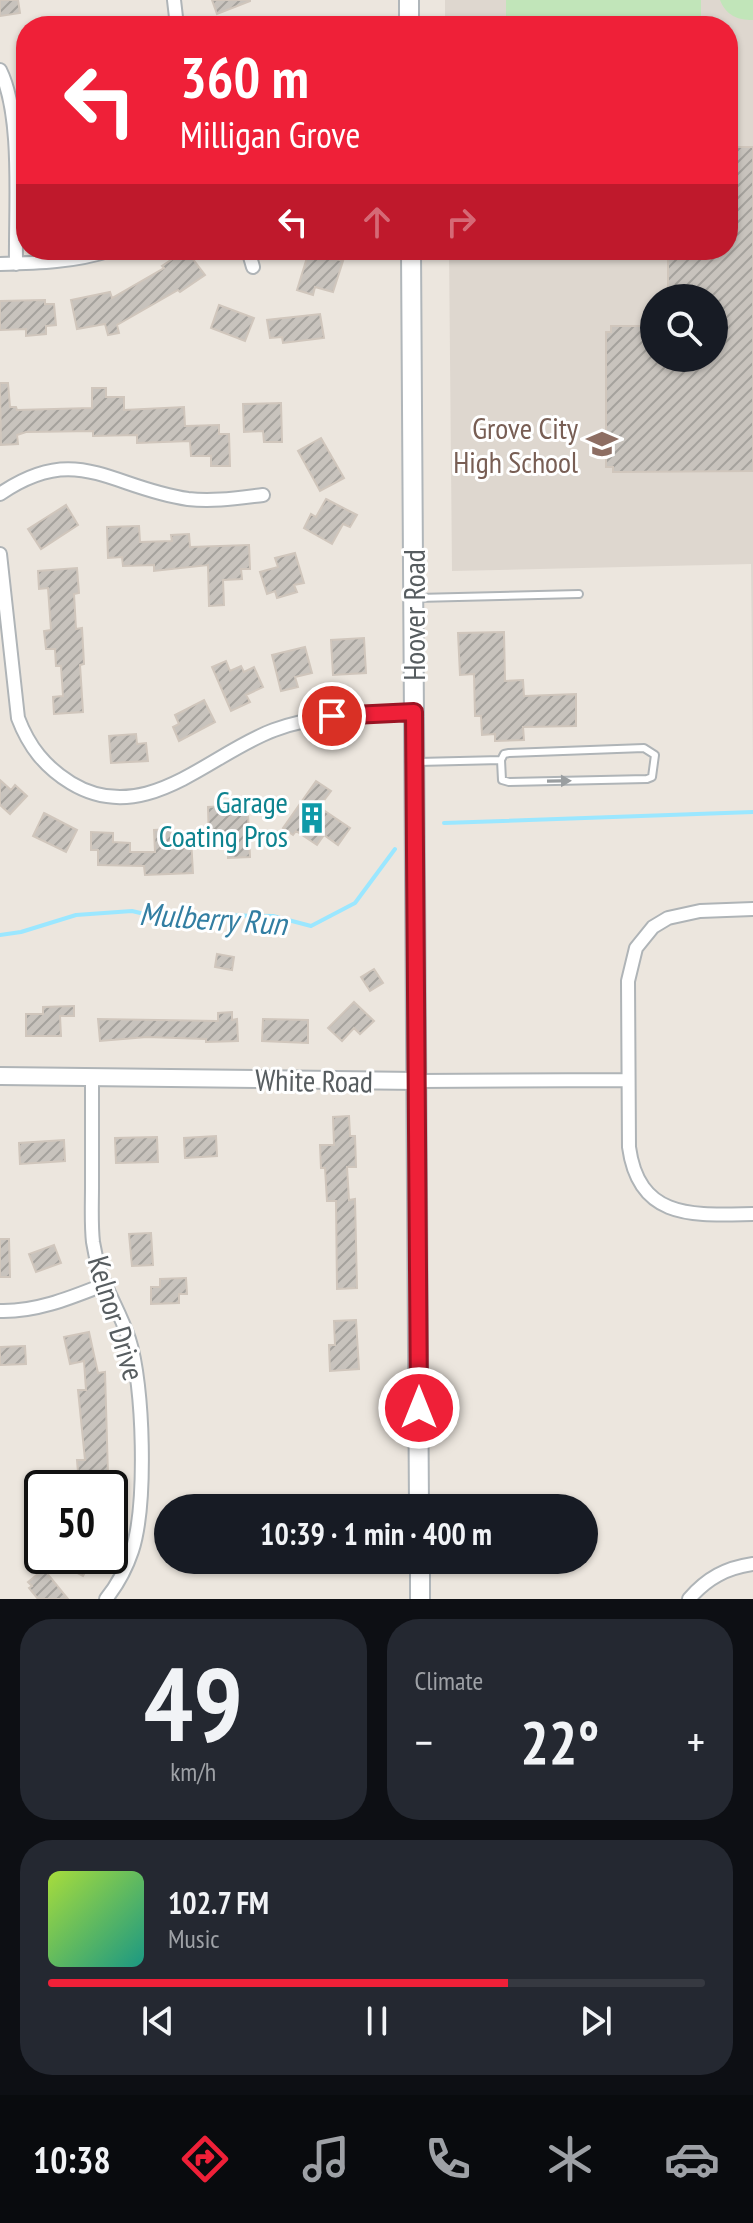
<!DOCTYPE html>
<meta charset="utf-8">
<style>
:root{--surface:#171b24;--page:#242831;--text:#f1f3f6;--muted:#9ea1a6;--line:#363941;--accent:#ef2038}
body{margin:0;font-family:"PT Sans Narrow",sans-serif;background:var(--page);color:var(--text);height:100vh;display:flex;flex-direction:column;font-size:30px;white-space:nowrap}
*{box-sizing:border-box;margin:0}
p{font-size:26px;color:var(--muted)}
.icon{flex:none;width:44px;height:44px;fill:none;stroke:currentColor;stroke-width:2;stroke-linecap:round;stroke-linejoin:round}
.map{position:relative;height:1599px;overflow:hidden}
.sheet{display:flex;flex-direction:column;gap:20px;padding:20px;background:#0d0f14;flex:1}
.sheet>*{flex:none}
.hud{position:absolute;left:16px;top:16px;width:722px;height:244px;border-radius:32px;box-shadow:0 2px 6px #0004;background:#ef2038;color:#fff;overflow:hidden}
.tools{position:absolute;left:640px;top:284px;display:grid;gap:16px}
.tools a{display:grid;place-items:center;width:88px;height:88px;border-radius:50%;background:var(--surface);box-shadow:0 2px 6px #0004;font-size:40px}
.speed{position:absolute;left:24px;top:1470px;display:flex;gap:16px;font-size:40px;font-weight:700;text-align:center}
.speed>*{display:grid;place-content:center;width:104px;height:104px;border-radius:50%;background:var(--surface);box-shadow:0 2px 6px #0004;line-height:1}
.speed .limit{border:4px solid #111;border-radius:12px;background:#fff;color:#111}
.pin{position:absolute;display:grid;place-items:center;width:68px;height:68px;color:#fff;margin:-34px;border:4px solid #fff;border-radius:50%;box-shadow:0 2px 8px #0007}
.me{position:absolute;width:88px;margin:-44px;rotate:0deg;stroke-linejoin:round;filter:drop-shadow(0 0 6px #0008)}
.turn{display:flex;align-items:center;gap:28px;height:168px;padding:0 32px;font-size:36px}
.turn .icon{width:104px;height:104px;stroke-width:2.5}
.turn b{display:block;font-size:56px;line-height:68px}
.lanes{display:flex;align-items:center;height:76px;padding:0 32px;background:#0003;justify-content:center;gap:40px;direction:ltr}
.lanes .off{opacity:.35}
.big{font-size:60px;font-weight:600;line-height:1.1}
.sheet .tile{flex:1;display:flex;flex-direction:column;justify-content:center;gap:12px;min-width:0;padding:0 28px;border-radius:32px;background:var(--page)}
.sheet .dial{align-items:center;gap:0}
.dial b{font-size:104px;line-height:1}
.song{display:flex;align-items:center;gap:24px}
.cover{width:96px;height:96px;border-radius:12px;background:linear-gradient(135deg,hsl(80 70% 55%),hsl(170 70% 35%))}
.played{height:8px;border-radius:4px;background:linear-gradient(90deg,var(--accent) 70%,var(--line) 70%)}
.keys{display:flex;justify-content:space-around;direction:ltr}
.heat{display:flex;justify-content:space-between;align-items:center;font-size:44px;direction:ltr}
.sheet .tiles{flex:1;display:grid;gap:20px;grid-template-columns:1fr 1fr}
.tile:last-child{grid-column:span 2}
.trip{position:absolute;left:154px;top:1494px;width:444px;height:80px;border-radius:40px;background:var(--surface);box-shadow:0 2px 6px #0004;font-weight:600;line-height:80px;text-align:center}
.menu{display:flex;height:128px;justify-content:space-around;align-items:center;background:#090b0e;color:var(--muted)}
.menu .icon{width:56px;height:56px}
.menu .current{color:var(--accent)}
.menu b{font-size:36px;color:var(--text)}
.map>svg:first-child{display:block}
.education{fill:#ded7cf;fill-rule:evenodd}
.pitch{fill:#c1e5b9}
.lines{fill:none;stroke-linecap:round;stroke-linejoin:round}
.stream{stroke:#9be7ff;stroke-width:4}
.building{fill:url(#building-hatch);stroke:#d0c6bc;stroke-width:2}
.service-casing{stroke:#afb4b7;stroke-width:10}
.minor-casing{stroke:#afb4b7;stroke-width:16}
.tertiary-casing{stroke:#afb4b7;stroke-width:20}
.secondary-casing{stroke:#b0b6ba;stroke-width:22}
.service{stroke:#fff;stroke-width:6}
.minor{stroke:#fff;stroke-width:12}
.tertiary{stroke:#fff;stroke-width:16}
.secondary{stroke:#fff;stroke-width:18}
.oneway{fill:#9a9ea0}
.route-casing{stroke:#9b1524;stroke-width:20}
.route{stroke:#ef2038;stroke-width:14}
.labels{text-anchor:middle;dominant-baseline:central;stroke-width:6;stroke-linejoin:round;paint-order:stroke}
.education-label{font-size:30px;fill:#785e54;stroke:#fff;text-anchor:end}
.street-label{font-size:30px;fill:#575d60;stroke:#fff}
.culture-label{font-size:30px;fill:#0d838f;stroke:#fff;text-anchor:end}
.water-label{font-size:32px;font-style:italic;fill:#327ea2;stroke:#fff}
</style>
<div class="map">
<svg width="753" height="1599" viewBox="0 0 753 1599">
<defs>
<pattern id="building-hatch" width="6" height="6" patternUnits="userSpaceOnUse" patternTransform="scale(2)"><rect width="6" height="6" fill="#c8c3bd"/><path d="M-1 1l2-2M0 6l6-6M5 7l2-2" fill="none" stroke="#a5a29d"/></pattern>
</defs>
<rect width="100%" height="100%" fill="#ece6de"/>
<path class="education" d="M 445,0 L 753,0 L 753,764 L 751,564 L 452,571 L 449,250 L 728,250 L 728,26 L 445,26 ZM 654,298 L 714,298 L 714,358 L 654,358 Z"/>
<path class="pitch" d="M 506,0 L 701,0 L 701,26 L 506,26 Z
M 720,0 L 753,0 L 753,20 C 737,20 726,15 720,0 Z"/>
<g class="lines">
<path class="stream" d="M 444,823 L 753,812
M 0,935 L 21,932 L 76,915 L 132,911 L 170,920 L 195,915 L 273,916 L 311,926 L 355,903 L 395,849"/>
</g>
<path class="building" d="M 0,0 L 18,0 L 20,13 L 0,16 Z
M 212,0 L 250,0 L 250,1 L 217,14 Z
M 728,147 L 753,147 L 753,471 L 613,472 L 613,467 L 606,467 L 606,332 L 611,332 L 611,326 L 654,326 L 654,358 L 714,358 L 714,298 L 668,298 L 668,250 L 728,250 Z
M 186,250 L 205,275 L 180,292 L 178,290 L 117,325 L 119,333 L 108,335 L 105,324 L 77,329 L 71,300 L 110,292 L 112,298 L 164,268 L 162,266 Z
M 309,251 L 343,261 L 333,292 L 315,287 L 313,295 L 297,290 Z
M 45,300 L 45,304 L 54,304 L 56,325 L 46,326 L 46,334 L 26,336 L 26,329 L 0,330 L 0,301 Z
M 219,305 L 254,318 L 245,341 L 211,328 Z
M 320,314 L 324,338 L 283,343 L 282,337 L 270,338 L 267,320 Z
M 0,383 L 8,383 L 10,407 L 16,407 L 17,410 L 92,408 L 92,388 L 106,388 L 106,397 L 124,397 L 124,410 L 184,407 L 185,426 L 219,425 L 219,434 L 229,434 L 230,466 L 211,466 L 211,456 L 191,456 L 190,441 L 137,443 L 137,435 L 93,436 L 93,431 L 26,432 L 17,435 L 18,444 L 1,445 Z
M 281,403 L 282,442 L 264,442 L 263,431 L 244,432 L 243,404 Z
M 321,438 L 344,478 L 320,491 L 298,451 Z
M 326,499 L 357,515 L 350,527 L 343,524 L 332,544 L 304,528 L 311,514 L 316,517 Z
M 66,505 L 78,525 L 41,549 L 28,529 Z
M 139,526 L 140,542 L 172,541 L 171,535 L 189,534 L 190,547 L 249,545 L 250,569 L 241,569 L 242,579 L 223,580 L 224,605 L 209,606 L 208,565 L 154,571 L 154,565 L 123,566 L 122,557 L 108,558 L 107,527 Z
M 295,553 L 304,583 L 294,585 L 297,592 L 277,598 L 275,591 L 267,594 L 260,572 L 278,567 L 275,558 Z
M 77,568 L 79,593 L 74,594 L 76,629 L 82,628 L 84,664 L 80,665 L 83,712 L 54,714 L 53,697 L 63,696 L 61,666 L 56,666 L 55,649 L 46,649 L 44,631 L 51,630 L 48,588 L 39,589 L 38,571 Z
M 504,632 L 505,681 L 523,680 L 524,696 L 576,694 L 576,726 L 523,727 L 524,740 L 495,741 L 495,734 L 482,735 L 481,716 L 475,716 L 474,674 L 460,675 L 458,633 Z
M 364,638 L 366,673 L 333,675 L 331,640 Z
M 305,647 L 312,673 L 295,677 L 298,687 L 281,691 L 272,655 Z
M 226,661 L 230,671 L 241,666 L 244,672 L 254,667 L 263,687 L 246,695 L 250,702 L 231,711 L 212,667 Z
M 204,700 L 215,722 L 179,741 L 173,727 L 179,724 L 175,715 Z
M 136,734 L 137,744 L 146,743 L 148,761 L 111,763 L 109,736 Z
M 0,780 L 11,790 L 15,785 L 27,796 L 10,814 L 0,805 Z
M 316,781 L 331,791 L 319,807 L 350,828 L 338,845 L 324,835 L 317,845 L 296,831 L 293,835 L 283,828 Z
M 227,806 L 227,814 L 248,813 L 250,857 L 228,858 L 228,845 L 219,846 L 219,840 L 209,841 L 208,807 Z
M 44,813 L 77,830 L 66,852 L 33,836 Z
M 171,829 L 172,840 L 191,839 L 193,873 L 145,875 L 144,866 L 98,865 L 98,850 L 91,850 L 91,832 L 113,833 L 113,842 L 130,843 L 130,852 L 155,852 L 154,830 Z
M 217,954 L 234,957 L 232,970 L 215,967 Z
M 374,969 L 383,983 L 370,991 L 361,977 Z
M 354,1002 L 374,1021 L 360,1034 L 354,1028 L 342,1041 L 328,1028 Z
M 74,1006 L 74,1016 L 60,1016 L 61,1036 L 26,1036 L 26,1014 L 43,1014 L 43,1007 Z
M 232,1012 L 232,1020 L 237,1019 L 238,1041 L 206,1042 L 206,1039 L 147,1037 L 100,1041 L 98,1019 L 218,1021 L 218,1013 Z
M 263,1019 L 308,1020 L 308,1043 L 262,1041 Z
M 349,1116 L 350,1136 L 355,1136 L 356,1167 L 347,1167 L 349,1200 L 355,1199 L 357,1288 L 337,1289 L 336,1201 L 327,1201 L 325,1168 L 321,1168 L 320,1145 L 334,1145 L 333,1117 Z
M 216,1136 L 217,1156 L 185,1158 L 184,1138 Z
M 157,1137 L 158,1162 L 116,1163 L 115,1138 Z
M 64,1140 L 65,1161 L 20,1164 L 19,1143 Z
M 151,1233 L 153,1265 L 132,1266 L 129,1234 Z
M 0,1239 L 9,1239 L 10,1277 L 0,1277 Z
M 54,1245 L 61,1263 L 36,1272 L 29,1254 Z
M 186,1278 L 187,1294 L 179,1294 L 179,1303 L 151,1304 L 151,1287 L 160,1287 L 160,1279 Z
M 356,1320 L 359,1369 L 330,1371 L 329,1345 L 335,1345 L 334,1321 Z
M 89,1332 L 98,1373 L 105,1372 L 108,1475 L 97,1476 L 97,1483 L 79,1485 L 77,1460 L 85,1460 L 78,1390 L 86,1390 L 84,1361 L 70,1364 L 64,1337 Z
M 25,1346 L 26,1364 L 0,1365 L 0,1347 Z
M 72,1556 L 94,1556 L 83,1576 L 66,1567 Z
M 44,1569 L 50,1577 L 68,1599 L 38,1599 L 29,1588 L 32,1586 L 28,1582 Z"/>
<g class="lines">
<defs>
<path id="service" d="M 417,598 L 579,594
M 418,762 L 501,760 L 504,754 L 509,753 L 644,748 L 655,755 L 652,777 L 647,779 L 509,782 L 502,780 L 501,760"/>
<path id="minor" d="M 174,0 L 177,26
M 0,70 C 23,116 15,210 16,264
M 248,250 L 253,267
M 0,264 C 38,263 75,262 111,250
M 0,494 C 77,441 111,488 188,499 C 213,502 238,498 263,495
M 0,554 L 18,718 C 29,747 45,767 71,783 C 145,828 209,754 274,730 C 320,713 367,714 414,712
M 753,909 L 700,911 L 668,918 L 653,927 L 636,948 L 628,981 L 629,1147 C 639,1221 695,1215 753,1214
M 92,1077 C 92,1114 92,1150 92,1187 C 92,1205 91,1224 93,1242 C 99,1283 117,1303 129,1339 C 144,1385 147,1505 132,1551 C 126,1569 118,1584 106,1599
M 417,1081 L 628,1080
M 0,1311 C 36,1312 70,1298 103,1285
M 689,1599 C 707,1578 726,1568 753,1564"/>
<path id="tertiary" d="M 0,1076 L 417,1081"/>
<path id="secondary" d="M 409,0 L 409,26
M 411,250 L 419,1508
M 420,1560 L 420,1599"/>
</defs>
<use href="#service" class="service-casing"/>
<use href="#minor" class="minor-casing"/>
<use href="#tertiary" class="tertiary-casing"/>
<use href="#secondary" class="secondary-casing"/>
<use href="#service" class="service"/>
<use href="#minor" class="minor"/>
<use href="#tertiary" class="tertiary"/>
<use href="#secondary" class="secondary"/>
</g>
<defs><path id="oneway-solid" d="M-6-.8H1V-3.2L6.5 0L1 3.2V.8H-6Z" transform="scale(2)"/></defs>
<use class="oneway" href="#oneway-solid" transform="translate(559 781) rotate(-1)"/>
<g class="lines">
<defs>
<path id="route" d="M 332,716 L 414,712 L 419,1408"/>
</defs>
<use href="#route" class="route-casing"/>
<use href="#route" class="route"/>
</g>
<defs>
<symbol id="school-bare" viewBox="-9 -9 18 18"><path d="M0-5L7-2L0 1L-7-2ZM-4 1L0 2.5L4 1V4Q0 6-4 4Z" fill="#8d6e63" stroke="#fff" stroke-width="2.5" paint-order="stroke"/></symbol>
<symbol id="building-bare" viewBox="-9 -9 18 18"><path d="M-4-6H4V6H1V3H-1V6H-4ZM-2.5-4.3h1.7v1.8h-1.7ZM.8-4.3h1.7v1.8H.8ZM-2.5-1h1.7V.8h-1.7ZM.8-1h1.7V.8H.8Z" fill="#0f9aa8" stroke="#fff" stroke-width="2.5" paint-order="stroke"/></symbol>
</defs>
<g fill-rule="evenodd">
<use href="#school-bare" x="580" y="422" width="44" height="44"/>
<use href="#building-bare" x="290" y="796" width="44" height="44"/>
</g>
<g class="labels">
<g class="education-label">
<text x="578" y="427">Grove City<tspan x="578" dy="34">High School</tspan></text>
</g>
<g class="street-label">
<text transform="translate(413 615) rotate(-90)">Hoover Road</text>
<text transform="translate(314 1080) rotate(1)">White Road</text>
<text transform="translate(117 1318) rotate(73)">Kelnor Drive</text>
</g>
<g class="culture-label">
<text x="288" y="801">Garage<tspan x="288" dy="34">Coating Pros</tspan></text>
</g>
<g class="water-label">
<text transform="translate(213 918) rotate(4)">Mulberry Run</text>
</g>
</g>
</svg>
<div class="tools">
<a><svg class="icon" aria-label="search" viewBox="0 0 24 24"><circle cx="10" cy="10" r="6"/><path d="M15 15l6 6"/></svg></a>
</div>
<div class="speed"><div class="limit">50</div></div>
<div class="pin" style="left:332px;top:716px;background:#d93025"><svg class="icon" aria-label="arrive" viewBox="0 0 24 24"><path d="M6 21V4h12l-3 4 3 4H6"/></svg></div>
<svg class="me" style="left:419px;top:1408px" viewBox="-20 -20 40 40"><circle r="17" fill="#ef2038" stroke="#fff" stroke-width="3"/><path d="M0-11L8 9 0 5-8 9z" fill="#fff"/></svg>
<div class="trip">10:39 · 1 min · 400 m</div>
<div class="hud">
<div class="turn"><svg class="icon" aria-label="left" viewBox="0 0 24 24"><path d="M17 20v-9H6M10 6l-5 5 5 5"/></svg><div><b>360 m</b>Milligan Grove</div></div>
<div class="lanes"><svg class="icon" aria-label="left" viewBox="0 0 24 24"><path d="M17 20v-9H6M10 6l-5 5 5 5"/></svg><svg class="icon off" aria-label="ahead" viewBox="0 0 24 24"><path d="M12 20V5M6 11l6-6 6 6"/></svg><svg class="icon off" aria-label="right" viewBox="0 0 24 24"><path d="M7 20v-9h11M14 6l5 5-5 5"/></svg></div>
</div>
</div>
<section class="sheet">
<div class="tiles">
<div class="tile dial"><b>49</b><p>km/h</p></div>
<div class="tile"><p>Climate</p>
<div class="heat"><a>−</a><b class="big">22°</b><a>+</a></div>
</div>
<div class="tile">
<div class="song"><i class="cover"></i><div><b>102.7 FM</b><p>Music</p></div></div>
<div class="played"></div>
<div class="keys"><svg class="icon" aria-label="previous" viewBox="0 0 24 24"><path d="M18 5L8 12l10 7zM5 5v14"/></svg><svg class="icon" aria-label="pause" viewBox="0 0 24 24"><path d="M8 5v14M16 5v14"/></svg><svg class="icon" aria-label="next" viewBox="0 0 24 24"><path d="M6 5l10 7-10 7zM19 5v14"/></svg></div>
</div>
</div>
</section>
<nav class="menu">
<b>10:38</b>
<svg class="icon current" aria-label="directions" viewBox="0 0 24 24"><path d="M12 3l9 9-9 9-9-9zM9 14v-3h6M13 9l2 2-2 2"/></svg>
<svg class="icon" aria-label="music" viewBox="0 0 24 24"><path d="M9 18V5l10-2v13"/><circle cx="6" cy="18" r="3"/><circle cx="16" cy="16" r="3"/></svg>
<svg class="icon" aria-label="phone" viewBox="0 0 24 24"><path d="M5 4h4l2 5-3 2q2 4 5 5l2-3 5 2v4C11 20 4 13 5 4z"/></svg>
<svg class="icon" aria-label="climate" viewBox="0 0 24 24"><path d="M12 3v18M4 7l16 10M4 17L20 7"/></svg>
<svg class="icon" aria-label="car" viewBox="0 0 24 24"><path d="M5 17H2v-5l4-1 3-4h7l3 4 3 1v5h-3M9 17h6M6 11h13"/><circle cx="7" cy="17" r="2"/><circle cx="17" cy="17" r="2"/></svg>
</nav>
